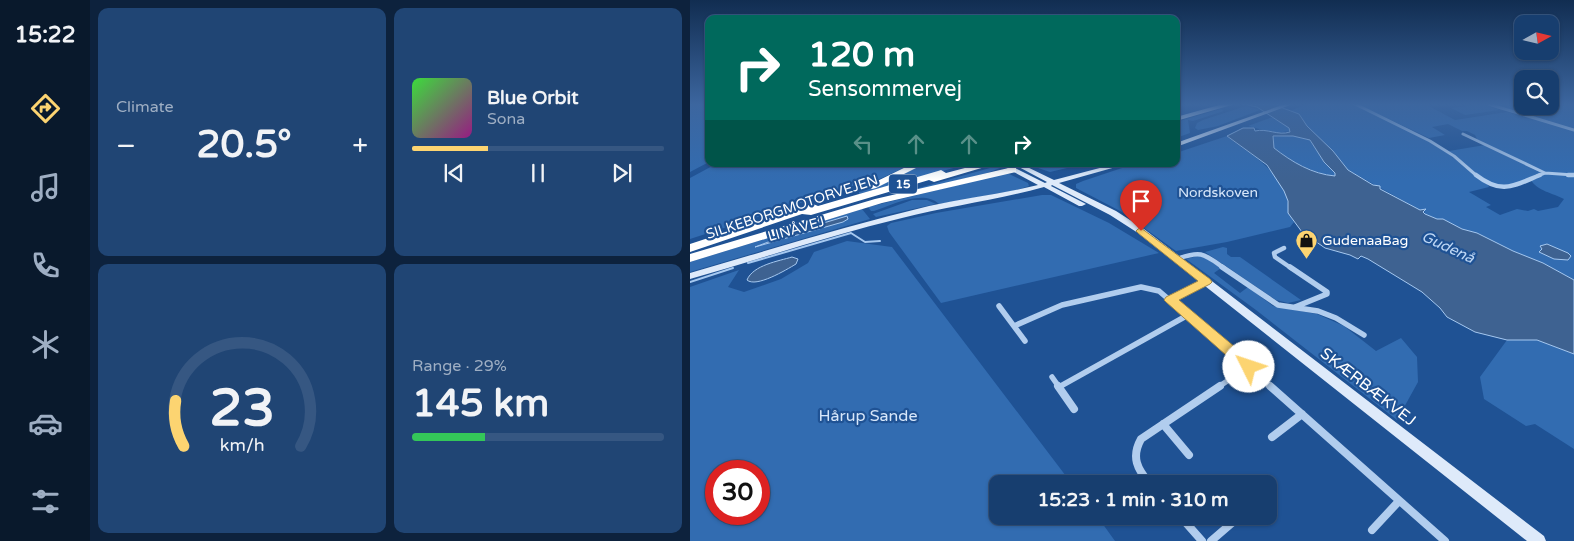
<!DOCTYPE html>
<meta charset="utf-8">
<style>
:root{--surface:#173e6f;--page:#204574;--text:#f1f3f6;--muted:#9eaec3;--line:#365782;--accent:#fcd471}
body{margin:0;font-family:"Varela Round",sans-serif;background:var(--page);color:var(--text);height:100vh;display:flex;flex-direction:column;font-size:19px;white-space:nowrap}
*{box-sizing:border-box;margin:0}
p{font-size:16px;color:var(--muted)}
.icon{flex:none;width:28px;height:28px;fill:none;stroke:currentColor;stroke-width:2;stroke-linecap:round;stroke-linejoin:round}
.map{position:relative;flex:1;overflow:hidden}
.side{display:flex;flex-direction:column;gap:8px;padding:8px;background:#0d223d;width:600px}
.side>*{flex:none}
.top-card{position:absolute;left:15px;top:15px;width:475px;height:152px;border-radius:10px;box-shadow:0 1px 4px #0004,0 0 0 1px var(--line);background:#00695c;color:#fff;overflow:hidden}
.needle{width:32px;rotate:82deg}
.controls{position:absolute;left:824px;top:15px;display:grid;gap:10px}
.controls a{display:grid;place-items:center;width:45px;height:45px;border-radius:10px;background:var(--surface);box-shadow:0 1px 4px #0004,0 0 0 1px var(--line);font-size:25px}
.speed{position:absolute;left:15px;top:460px;display:flex;gap:10px;font-size:25px;font-weight:700;text-align:center}
.speed>*{display:grid;place-content:center;width:65px;height:65px;border-radius:50%;background:var(--surface);box-shadow:0 1px 4px #0004,0 0 0 1px var(--line);line-height:1}
.speed .limit{border:8px solid #d22;background:#fff;color:#111}
.pin{position:absolute;display:grid;place-items:center;width:42px;height:42px;color:#fff;margin:-51px -21px;border-radius:50% 50% 50% 0;rotate:-45deg;box-shadow:0 0 5px #0007}
.pin .icon{rotate:45deg}
.me{position:absolute;width:55px;margin:-28px;rotate:311deg;stroke-linejoin:round;filter:drop-shadow(0 0 4px #0008)}
.turn{display:flex;align-items:center;gap:18px;height:105px;padding:0 20px;font-size:22px}
.turn .icon{width:65px;height:65px;stroke-width:2.5}
.turn b{display:block;font-size:35px;line-height:42px}
.lanes{display:flex;align-items:center;height:48px;padding:0 20px;background:#0003;justify-content:center;gap:25px;direction:ltr}
.lanes .off{opacity:.35}
.big{font-size:38px;font-weight:700;line-height:1.1}
.side .widget{flex:1;display:flex;flex-direction:column;justify-content:center;gap:8px;min-width:0;padding:0 18px;border-radius:10px;background:var(--page)}
.side .dial{align-items:center;gap:0}
.dial svg{height:130px;overflow:visible;fill:none;stroke:var(--line);stroke-width:7;stroke-linecap:round;text-anchor:middle}
.dial text{fill:var(--text);stroke:none}
.song{display:flex;align-items:center;gap:15px}
.cover{width:60px;height:60px;border-radius:8px;background:linear-gradient(135deg,hsl(120 70% 55%),hsl(310 70% 35%))}
.played{height:5px;border-radius:2px;background:linear-gradient(90deg,var(--accent) 30%,var(--line) 30%)}
.keys{display:flex;justify-content:space-around;direction:ltr}
.heat{display:flex;justify-content:space-between;align-items:center;font-size:28px;direction:ltr}
.charge{height:8px;border-radius:4px;background:linear-gradient(90deg,#34c759 29%,var(--line) 0)}
.side .tiles{flex:1;display:grid;gap:8px;grid-template-columns:repeat(2,1fr)}
.trip{position:absolute;left:299px;top:475px;width:288px;height:50px;border-radius:10px;background:var(--surface);box-shadow:0 1px 4px #0004,0 0 0 1px var(--line);font-weight:700;line-height:50px;text-align:center}
main{display:flex;flex:1;min-height:0}
.tabs{display:flex;flex-direction:column;width:90px;justify-content:space-around;align-items:center;background:#09192c;color:var(--muted)}
.tabs .icon{width:35px;height:35px}
.tabs .selected{color:var(--accent)}
.tabs b{font-size:22px;color:var(--text)}
.map>svg:first-child{display:block}
.green{fill:#326cb1;fill-rule:evenodd}
.water{fill:#3e6291;stroke:#a5c8f0;fill-rule:evenodd}
.lines{fill:none;stroke-linecap:round;stroke-linejoin:round}
.stream{stroke:#a5c8f0;stroke-width:2}
.street-far3{stroke:#b1cdee;stroke-width:3}
.street-far2{stroke:#b1cdee;stroke-width:4.5}
.street-far1{stroke:#b1cdee;stroke-width:5.5}
.street{stroke:#b1cdee;stroke-width:8}
.secondary{fill:#deeafa;fill-rule:evenodd}
.highway{fill:#fff;fill-rule:evenodd}
.route{fill:#fcd471;stroke:#a48a49}
.labels{text-anchor:middle;dominant-baseline:central;stroke-width:4.5;stroke-linejoin:round;paint-order:stroke}
.shield{fill:#1f5294;stroke:#bccbdf;stroke-width:1}
.shield-label{font-size:12px;font-weight:bold;fill:#fff}
.park-label{font-size:14px;fill:#d7e7fa;stroke:#1f5294}
.street-label{font-size:14px;fill:#fff;stroke:#1f5294}
.poi-label{font-size:14px;fill:#fff;stroke:#1f5294;text-anchor:start}
.water-label{font-size:15px;font-style:italic;fill:#bed7f5;stroke:#1f5294}
.near-street-label{font-size:16px;fill:#fff;stroke:#1f5294}
.near-park-label{font-size:16px;fill:#d7e7fa;stroke:#1f5294}
</style>
<main>
<nav class="tabs">
<b>15:22</b>
<svg class="icon selected" aria-label="directions" viewBox="0 0 24 24"><path d="M12 3l9 9-9 9-9-9zM9 14v-3h6M13 9l2 2-2 2"/></svg>
<svg class="icon" aria-label="music" viewBox="0 0 24 24"><path d="M9 18V5l10-2v13"/><circle cx="6" cy="18" r="3"/><circle cx="16" cy="16" r="3"/></svg>
<svg class="icon" aria-label="phone" viewBox="0 0 24 24"><path d="M5 4h4l2 5-3 2q2 4 5 5l2-3 5 2v4C11 20 4 13 5 4z"/></svg>
<svg class="icon" aria-label="climate" viewBox="0 0 24 24"><path d="M12 3v18M4 7l16 10M4 17L20 7"/></svg>
<svg class="icon" aria-label="car" viewBox="0 0 24 24"><path d="M5 17H2v-5l4-1 3-4h7l3 4 3 1v5h-3M9 17h6M6 11h13"/><circle cx="7" cy="17" r="2"/><circle cx="17" cy="17" r="2"/></svg>
<svg class="icon" aria-label="filters" viewBox="0 0 24 24"><path d="M4 7h16M4 17h16"/><circle cx="9" cy="7" r="2"/><circle cx="15" cy="17" r="2"/></svg>
</nav>
<section class="side">
<div class="tiles">
<div class="widget"><p>Climate</p>
<div class="heat"><a>−</a><b class="big">20.5°</b><a>+</a></div>
</div>
<div class="widget">
<div class="song"><i class="cover"></i><div><b>Blue Orbit</b><p>Sona</p></div></div>
<div class="played"></div>
<div class="keys"><svg class="icon" aria-label="previous" viewBox="0 0 24 24"><path d="M18 5L8 12l10 7zM5 5v14"/></svg><svg class="icon" aria-label="pause" viewBox="0 0 24 24"><path d="M8 5v14M16 5v14"/></svg><svg class="icon" aria-label="next" viewBox="0 0 24 24"><path d="M6 5l10 7-10 7zM19 5v14"/></svg></div>
</div>
<div class="widget dial"><svg viewBox="0 0 100 80">
<path d="M14 69A42 42 0 1 1 86 69"/>
<path d="M14 69A42 42 0 0 1 9 41" stroke="#fcd471"/>
<text x="50" y="56" font-size="32" font-weight="700">23</text>
<text x="50" y="72" font-size="11">km/h</text>
</svg></div>
<div class="widget"><p>Range · 29%</p><b class="big">145 km</b><div class="charge"></div></div>
</div>
</section>
<div class="map">
<svg width="884" height="541" viewBox="0 0 884 541">
<rect width="100%" height="100%" fill="#1f5294"/>
<path class="green" d="M 0,104 L 19,104 L 19,162 L 0,172 Z
M 617,104 L 663,104 L 721,130 L 760,155 L 798,185 L 799,187 L 779,192 L 801,205 L 796,207 L 810,215 L 827,209 L 838,211 L 844,209 L 848,211 L 868,207 L 874,199 C 863,193 847,191 841,180 L 852,172 C 843,176 831,184 823,186 C 800,193 776,163 759,151 L 795,145 L 849,172 L 787,139 L 785,135 L 777,131 L 772,131 L 758,124 L 742,127 L 755,135 L 739,138 L 667,104 L 735,104 L 765,120 L 817,112 L 831,116 L 801,104 L 832,104 L 832,106 L 884,104 L 884,280 L 853,263 L 823,251 L 787,233 L 772,229 L 753,219 L 747,219 L 735,214 L 734,209 L 730,210 L 658,170 L 643,151 L 617,126 L 610,116 L 600,111 Z
M 793,104 L 809,110 L 775,115 L 761,108 Z
M 556,106 L 570,110 L 528,126 L 508,130 L 505,128 L 507,123 L 513,120 Z
M 531,109 L 534,111 L 503,121 L 498,120 L 500,133 L 486,138 L 486,122 Z
M 583,117 L 597,126 L 600,131 L 585,133 L 558,126 Z
M 537,136 C 561,157 579,160 595,193 C 600,204 596,209 604,222 L 600,227 L 537,242 L 486,251 L 432,212 L 386,188 L 386,184 L 393,181 L 444,164 L 486,164 L 486,153 Z
M 603,136 L 620,140 L 634,162 L 645,173 L 646,177 C 622,172 602,163 584,148 L 582,137 Z
M 26,164 L 222,164 L 181,183 L 175,182 L 0,239 L 0,178 Z
M 232,164 L 278,164 L 169,194 L 169,192 L 202,179 Z
M 342,164 L 394,164 L 360,172 L 342,166 Z
M 307,166 L 310,168 L 297,173 L 179,202 Z
M 317,173 L 338,183 L 339,186 L 327,190 L 249,204 C 233,189 202,205 184,211 L 181,211 L 178,207 Z
M 352,195 L 361,195 L 419,223 L 469,253 L 251,303 L 199,232 L 197,226 L 201,223 L 246,213 Z
M 222,200 L 237,200 L 246,204 L 186,217 L 183,214 Z
M 172,209 L 180,219 L 0,272 L 0,262 Z
M 157,241 L 202,247 L 382,484 L 308,484 L 308,516 L 407,516 L 425,541 L 0,541 L 0,287 L 49,270 L 38,287 L 54,292 L 91,279 L 118,263 L 124,252 ZM 26,471 L 69,471 L 69,514 L 26,514 Z
M 533,247 L 537,248 L 537,254 L 541,257 L 550,257 L 611,300 L 598,303 L 586,300 L 515,252 Z
M 511,255 L 531,268 L 524,273 L 550,293 L 558,287 L 583,306 L 627,314 L 654,326 L 686,351 L 711,338 L 727,357 L 728,382 L 707,420 L 566,310 L 496,259 Z
M 817,340 L 847,340 L 884,354 L 884,449 L 845,424 L 836,426 L 794,399 L 790,377 Z"/>
<path class="water" d="M 553,104 L 591,104 L 589,105 L 590,107 L 609,114 L 617,126 L 643,151 L 658,170 L 683,185 L 690,186 L 690,189 L 730,210 L 736,209 L 733,212 L 735,214 L 747,219 L 753,219 L 772,229 L 787,233 L 823,251 L 853,263 L 884,280 L 884,354 L 847,340 L 817,340 L 785,332 L 757,317 L 750,308 L 732,292 L 678,259 L 671,256 L 668,259 L 660,255 L 635,248 L 612,232 L 598,213 L 598,201 L 594,191 L 577,165 L 537,136 L 553,128 L 564,128 L 565,131 C 577,128 588,136 600,132 L 599,128 L 567,107 ZM 583,136 L 603,136 L 620,140 L 634,162 L 645,173 L 645,176 C 622,174 602,162 584,148 Z
M 157,216 L 158,219 L 153,222 L 65,247 L 110,230 Z
M 857,244 L 878,253 L 881,256 L 878,260 L 864,259 L 849,252 L 852,249 L 850,246 Z
M 102,257 L 108,259 L 106,264 C 96,270 66,288 57,280 C 63,265 89,261 102,257 Z"/>
<g class="lines">
<path class="stream" d="M 58,263 L 161,233 L 175,242 L 190,241
M 0,282 L 43,268"/>
<path class="street-far3" d="M 665,104 L 740,141 L 764,156 L 787,176
M 798,104 L 884,130
M 773,134 L 855,173 L 884,175
M 847,176 L 855,173"/>
<path class="street-far2" d="M 786,175 C 812,195 823,186 850,175
M 878,175 L 884,175
M 594,248 L 584,253 L 585,257 L 601,268
M 487,259 C 512,250 514,254 534,268"/>
<path class="street-far1" d="M 532,267 L 588,305 L 628,311 L 646,318 L 674,335
M 600,267 L 637,292 L 637,294 L 605,307
M 480,299 L 516,282
M 309,306 L 335,341
M 324,326 L 372,305 L 451,287 L 469,291 L 581,387
M 362,377 L 369,387
M 369,387 L 498,315
M 528,387 L 559,367"/>
<path class="street" d="M 368,386 L 384,409
M 580,386 L 755,541
M 473,424 L 499,455
M 582,437 L 612,414
M 460,484 C 447,469 441,457 451,439 L 530,386
M 490,516 L 512,541
M 682,530 L 709,501
M 521,541 L 550,516"/>
<path class="secondary" d="M 595,104 L 603,104 L 486,147 L 486,143 Z
M 309,164 L 317,164 L 355,183 L 357,182 L 323,164 L 331,164 L 364,180 L 425,164 L 434,164 L 433,165 L 369,183 L 426,211 L 454,229 L 854,536 L 856,541 L 837,541 L 448,233 L 420,215 L 362,185 L 361,186 L 396,204 L 392,206 L 389,206 L 354,187 C 307,200 259,206 212,218 C 141,235 71,259 0,279 L 0,273 C 79,250 159,225 239,206 C 275,198 312,194 348,185 Z"/>
<path class="highway" d="M 533,104 L 545,104 L 486,121 L 486,117 Z
M 222,164 L 234,164 L 186,188 L 182,189 L 177,186 Z
M 290,164 L 305,164 L 244,182 L 239,180 L 121,215 L 112,214 L 0,252 L 0,244 L 119,205 L 123,204 L 128,206 L 248,171 L 251,170 L 256,173 Z
M 323,167 L 326,168 L 326,172 L 192,203 L 0,262 L 0,254 L 185,199 Z"/>
</g>
<linearGradient id="sky" x2="0" y2="1"><stop stop-color="#112d51"/><stop offset="0.58" stop-color="#3c669f"/><stop offset="1" stop-color="#3c669f" stop-opacity="0"/></linearGradient>
<rect width="884" height="180" fill="url(#sky)"/>
<path class="route" d="M 451,228 L 520,279 L 522,282 L 520,284 L 489,300 L 564,363 L 566,367 L 564,371 L 559,373 L 554,371 L 476,302 L 474,300 L 476,297 L 508,281 L 448,233 L 446,231 L 448,229 Z"/>
<defs>
<symbol id="shop-pin" viewBox="-11 -11 22 30"><path d="M0 17L-7.5 6A9.5 9.5 0 1 1 7.5 6Z" fill="#fcd471" stroke="#1f5294"/><path d="M-5-2.5h2.3a2.7 3.5 0 0 1 5.4 0H5L5.5 6h-11ZM-1.5-2.5h3a1.5 2.3 0 0 0-3 0Z" fill="#111"/></symbol>
</defs>
<g fill-rule="evenodd">
<use href="#shop-pin" x="604" y="228" width="25" height="34"/>
</g>
<g class="labels">
<rect class="shield" x="199" y="174.5" width="28" height="19" rx="4"/>
<g class="shield-label">
<text x="213" y="184">15</text>
</g>
<g class="park-label">
<text x="528" y="192">Nordskoven</text>
</g>
<g class="street-label">
<text transform="translate(102 207) rotate(-18)">SILKEBORGMOTORVEJEN</text>
<text transform="translate(106 229) rotate(-16)">LINÅVEJ</text>
</g>
<g class="poi-label">
<text x="632" y="240">GudenaaBag</text>
</g>
<g class="water-label">
<text transform="translate(758 247) rotate(25)">Gudenå</text>
</g>
<g class="near-street-label">
<text transform="translate(678 387) rotate(38)">SKÆRBÆKVEJ</text>
</g>
<g class="near-park-label">
<text x="178" y="416">Hårup Sande</text>
</g>
</g>
</svg>
<div class="controls">
<a><svg class="needle" viewBox="-14 -14 28 28"><path d="M0-13l5 13h-10z" fill="#e53935"/><path d="M0 13l5-13h-10z" fill="#9eaec3"/></svg></a>
<a><svg class="icon" aria-label="search" viewBox="0 0 24 24"><circle cx="10" cy="10" r="6"/><path d="M15 15l6 6"/></svg></a>
</div>
<div class="speed"><div class="limit">30</div></div>
<div class="pin" style="left:451px;top:231px;background:#d93025"><svg class="icon" aria-label="arrive" viewBox="0 0 24 24"><path d="M6 21V4h12l-3 4 3 4H6"/></svg></div>
<svg class="me" style="left:559px;top:367px" viewBox="-20 -20 40 40"><circle r="19" fill="#fff"/><path d="M0-13L10 11 0 6-10 11z" fill="#fcd471"/></svg>
<div class="trip">15:23 · 1 min · 310 m</div>
<div class="top-card">
<div class="turn"><svg class="icon" aria-label="right" viewBox="0 0 24 24"><path d="M7 20v-9h11M14 6l5 5-5 5"/></svg><div><b>120 m</b>Sensommervej</div></div>
<div class="lanes"><svg class="icon off" aria-label="left" viewBox="0 0 24 24"><path d="M17 20v-9H6M10 6l-5 5 5 5"/></svg><svg class="icon off" aria-label="ahead" viewBox="0 0 24 24"><path d="M12 20V5M6 11l6-6 6 6"/></svg><svg class="icon off" aria-label="ahead" viewBox="0 0 24 24"><path d="M12 20V5M6 11l6-6 6 6"/></svg><svg class="icon" aria-label="right" viewBox="0 0 24 24"><path d="M7 20v-9h11M14 6l5 5-5 5"/></svg></div>
</div>
</div>
</main>
